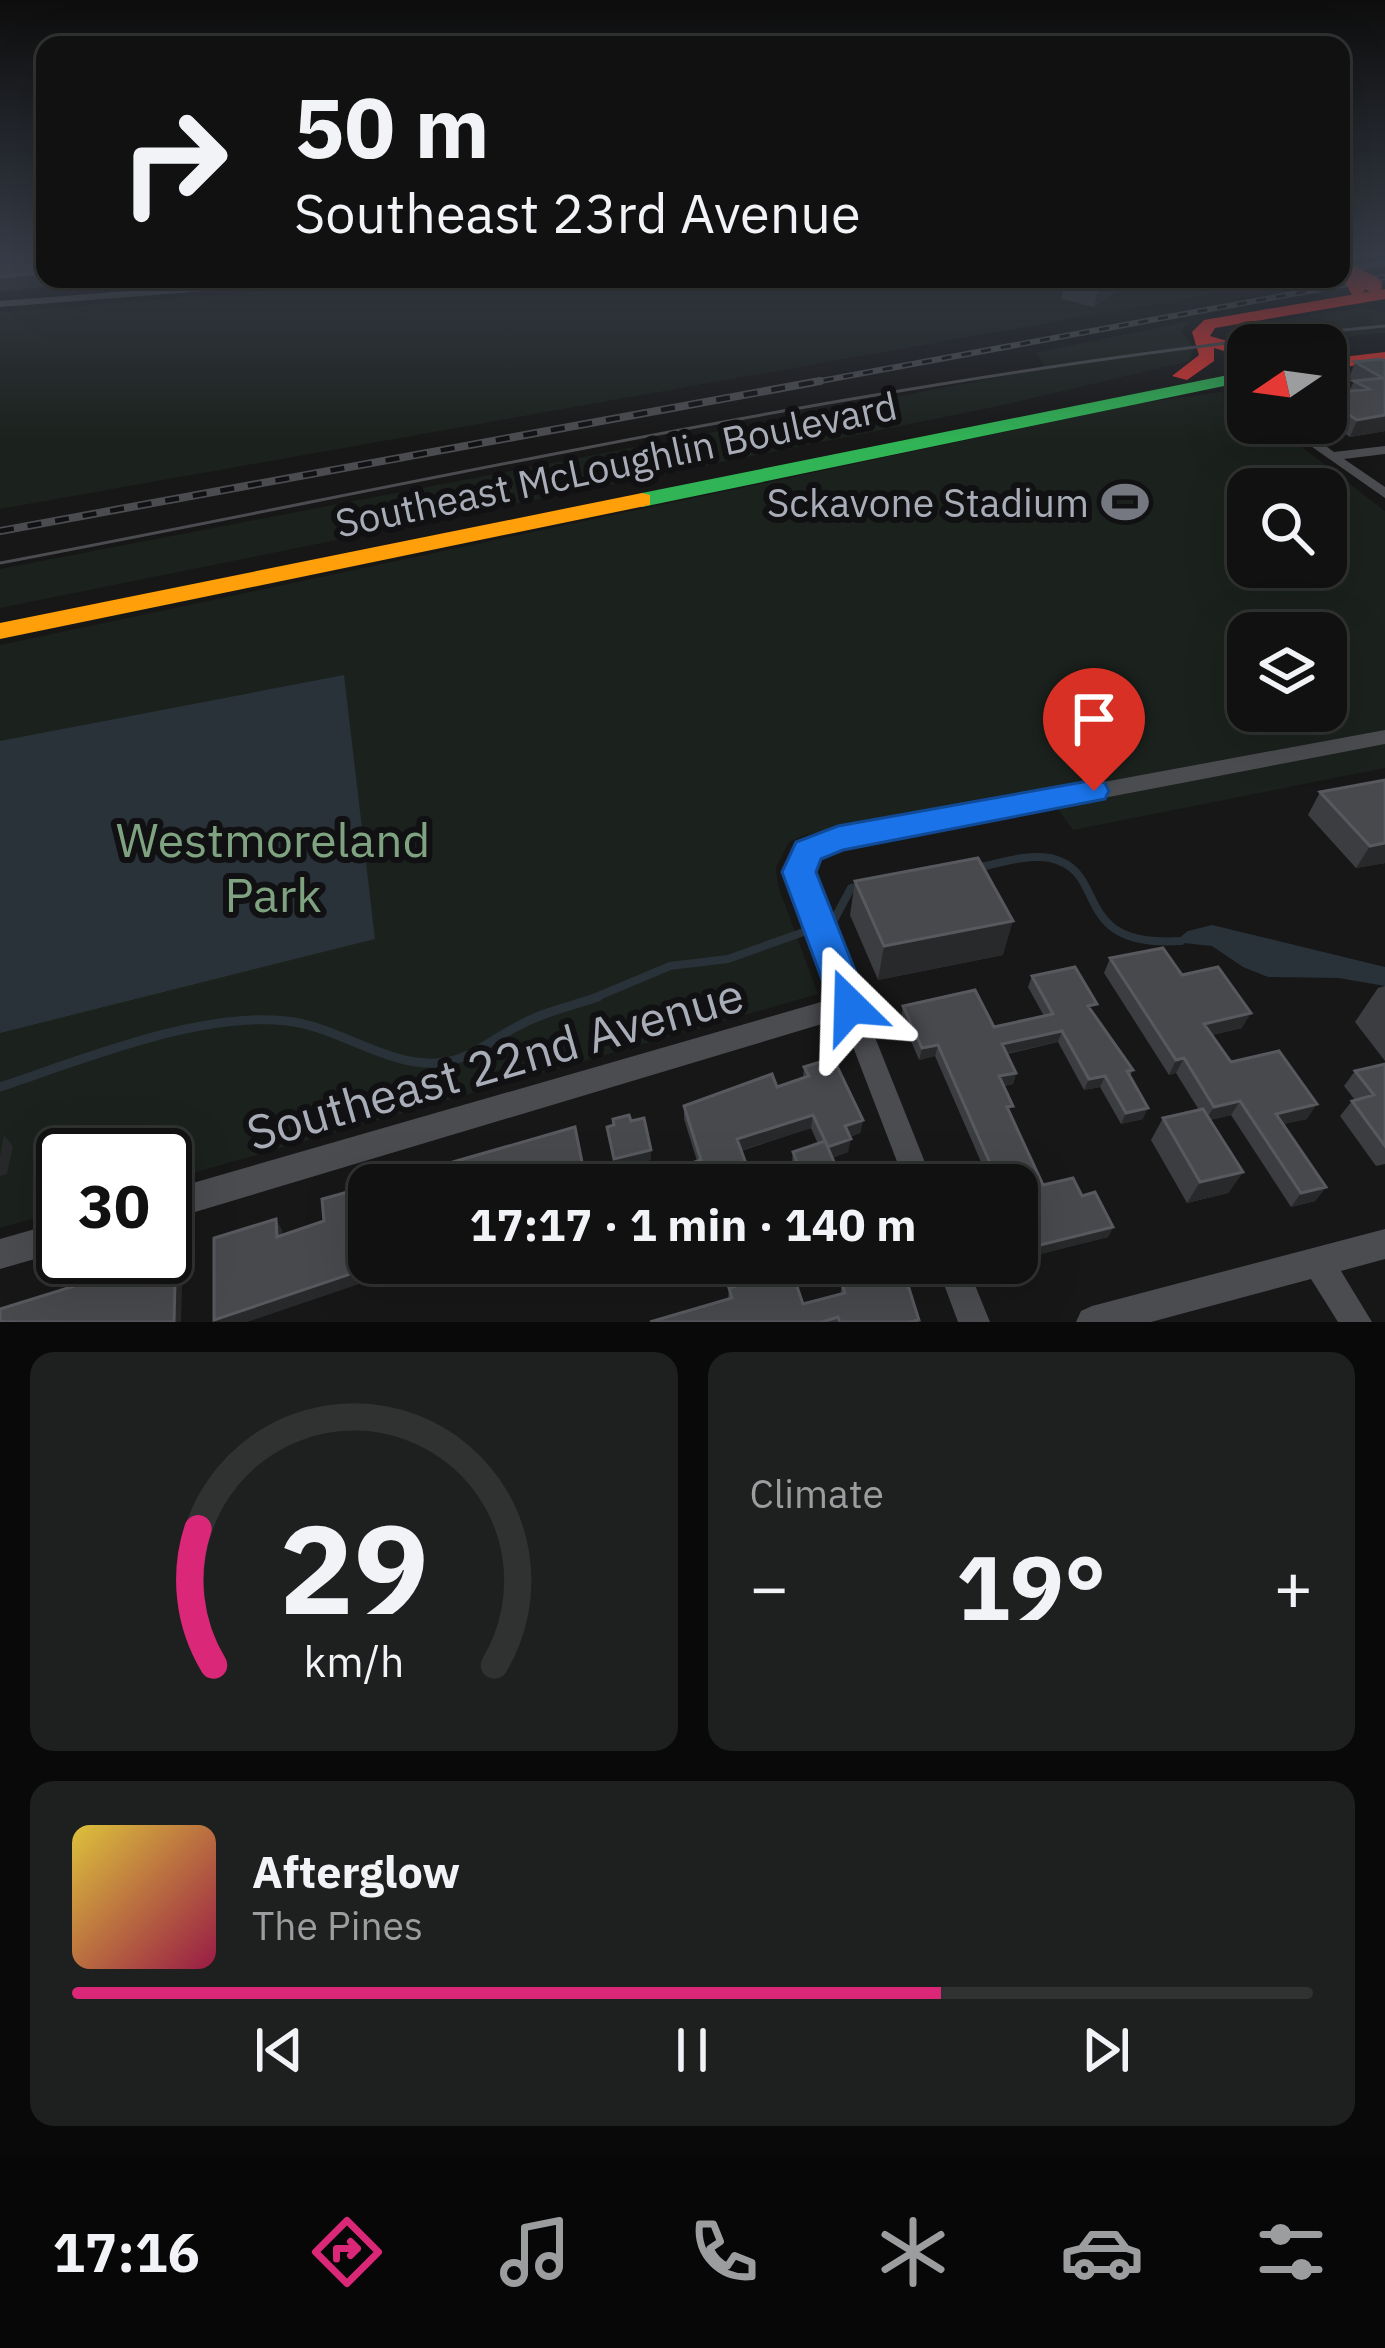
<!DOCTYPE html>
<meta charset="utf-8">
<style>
:root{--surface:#111;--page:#1e1f1f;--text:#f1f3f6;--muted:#9c9d9f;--line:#303131;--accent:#db2777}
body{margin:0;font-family:"IBM Plex Sans",sans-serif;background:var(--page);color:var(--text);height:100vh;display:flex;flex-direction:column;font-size:45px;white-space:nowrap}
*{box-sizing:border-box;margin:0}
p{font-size:39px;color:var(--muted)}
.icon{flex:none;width:66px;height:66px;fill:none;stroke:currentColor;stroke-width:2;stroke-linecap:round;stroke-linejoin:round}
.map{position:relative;height:1322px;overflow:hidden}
.panel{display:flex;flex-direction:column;gap:30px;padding:30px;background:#090909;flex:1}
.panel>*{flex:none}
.hud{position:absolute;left:36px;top:36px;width:1314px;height:252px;border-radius:24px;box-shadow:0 12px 48px #0002,0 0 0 3px var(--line);background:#111;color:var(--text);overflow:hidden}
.needle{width:78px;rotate:257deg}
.fabs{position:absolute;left:1227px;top:324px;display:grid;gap:24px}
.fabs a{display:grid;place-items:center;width:120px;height:120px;border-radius:24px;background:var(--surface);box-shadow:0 12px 48px #0002,0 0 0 3px var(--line);font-size:60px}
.speed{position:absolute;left:36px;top:1128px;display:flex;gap:24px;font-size:60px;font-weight:700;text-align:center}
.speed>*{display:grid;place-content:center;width:156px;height:156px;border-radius:50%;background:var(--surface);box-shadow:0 12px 48px #0002,0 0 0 3px var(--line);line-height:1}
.speed .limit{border:6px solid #111;border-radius:18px;background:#fff;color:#111}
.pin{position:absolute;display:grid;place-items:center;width:102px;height:102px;color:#fff;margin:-123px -51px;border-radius:50% 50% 50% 0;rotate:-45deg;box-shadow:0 0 12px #0007}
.pin .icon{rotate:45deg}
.me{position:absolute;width:132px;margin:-66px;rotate:338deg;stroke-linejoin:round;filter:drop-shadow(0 0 9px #0008)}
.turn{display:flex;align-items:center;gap:42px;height:252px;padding:0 60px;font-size:54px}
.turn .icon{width:156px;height:156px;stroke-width:2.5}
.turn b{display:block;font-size:84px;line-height:102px}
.big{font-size:90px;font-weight:700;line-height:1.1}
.panel .tile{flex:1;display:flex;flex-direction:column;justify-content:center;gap:18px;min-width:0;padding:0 42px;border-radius:24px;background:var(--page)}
.panel .dial{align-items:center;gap:0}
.dial svg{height:312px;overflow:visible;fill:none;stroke:var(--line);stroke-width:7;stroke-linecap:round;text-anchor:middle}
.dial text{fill:var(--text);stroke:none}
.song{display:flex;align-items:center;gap:36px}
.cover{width:144px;height:144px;border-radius:18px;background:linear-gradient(135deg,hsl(50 70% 55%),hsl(340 70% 35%))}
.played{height:12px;border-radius:6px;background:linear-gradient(90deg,var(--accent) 70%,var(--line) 70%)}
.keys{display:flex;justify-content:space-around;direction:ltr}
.heat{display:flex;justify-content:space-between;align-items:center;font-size:66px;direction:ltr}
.panel .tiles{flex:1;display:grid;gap:30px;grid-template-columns:1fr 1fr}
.tile:last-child{grid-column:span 2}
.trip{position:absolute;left:348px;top:1164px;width:690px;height:120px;border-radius:24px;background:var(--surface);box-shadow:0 12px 48px #0002,0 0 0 3px var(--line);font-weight:700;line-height:120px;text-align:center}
.menu{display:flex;height:192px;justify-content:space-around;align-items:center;background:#070707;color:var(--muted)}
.menu .icon{width:84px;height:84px}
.menu .current{color:var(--accent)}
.menu b{font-size:54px;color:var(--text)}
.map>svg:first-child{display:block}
.green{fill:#1b211c;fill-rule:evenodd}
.water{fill:#2a3239}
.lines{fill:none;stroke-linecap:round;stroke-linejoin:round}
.stream-far1{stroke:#2a3239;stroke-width:8}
.stream{stroke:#2a3239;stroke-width:9}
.street{fill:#4b4c50;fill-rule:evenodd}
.fast{fill:#30b455;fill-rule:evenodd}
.slow{fill:#ff9f0a;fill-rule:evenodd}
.jam{fill:#e5322d;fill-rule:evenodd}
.tram{stroke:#4b4c4f;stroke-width:3}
.rail-far1-casing{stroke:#4b4c4f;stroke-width:6}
.rail-casing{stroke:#4b4c4f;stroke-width:8}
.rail-far1{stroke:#111113;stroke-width:3;stroke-dasharray:10;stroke-linecap:butt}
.rail{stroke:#111113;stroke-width:4.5;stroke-dasharray:14;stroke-linecap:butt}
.jam-bridge{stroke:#e5322d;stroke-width:16}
.wall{fill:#3c3d40}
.shaded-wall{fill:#28292a}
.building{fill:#48494d;stroke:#57595e;stroke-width:3}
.route{fill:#1a73e8;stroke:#114b97;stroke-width:3}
.labels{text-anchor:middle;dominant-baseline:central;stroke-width:12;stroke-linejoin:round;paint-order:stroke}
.street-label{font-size:39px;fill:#a8adb8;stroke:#111113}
.poi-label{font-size:39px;fill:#a8adb8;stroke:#111113;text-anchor:end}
.near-park-label{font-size:48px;fill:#7fa381;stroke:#111113}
.near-street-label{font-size:48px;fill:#a8adb8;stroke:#111113}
</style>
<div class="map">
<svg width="1385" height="1322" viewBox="0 0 1385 1322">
<rect width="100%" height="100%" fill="#171717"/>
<path class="green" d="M 424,279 L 1179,279 L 1211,294 L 0,509 L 0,312 Z
M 1348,288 L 1189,322 L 1182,331 L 1194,348 L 1190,361 L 999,406 L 0,608 L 0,569 L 1046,368 L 1035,353 Z
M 1363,307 L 1385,312 L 1385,333 L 1248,346 L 1225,335 L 1231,328 Z
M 1227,391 L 1248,406 L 1248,423 L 1271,423 L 1385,511 L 1385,768 L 1073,830 L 1044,790 L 805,835 L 789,842 L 776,867 L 778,886 L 818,994 L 165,1181 L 165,1155 L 63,1155 L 63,1210 L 0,1228 L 0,645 L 1141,403 ZM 1248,489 L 1326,489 L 1326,567 L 1248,567 ZM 1248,633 L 1326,633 L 1326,711 L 1248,711 Z"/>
<path class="water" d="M 344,675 L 375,939 L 0,1033 L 0,741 Z
M 1212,925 L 1385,967 L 1385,986 L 1339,978 L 1268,977 L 1243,967 L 1212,946 L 1174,942 L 1188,931 Z"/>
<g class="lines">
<path class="stream-far1" d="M 976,868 C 1000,863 1026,854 1050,858 C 1111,871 1068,948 1181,941
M 824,924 L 834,920 L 851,888 L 862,886
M 589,1000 L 670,966 L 728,959 L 812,929"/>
<path class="stream" d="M 0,1087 C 81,1060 201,1011 286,1021 C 340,1026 391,1071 446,1062 C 474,1057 495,1037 520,1025 C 543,1012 572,1006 598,997"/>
<path class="street" d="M 1385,260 L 1385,266 L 1341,274 L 1341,268 Z
M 282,279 L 326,279 L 321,282 L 0,307 L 0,301 Z
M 1196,279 L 1238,284 L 1305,279 C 1273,293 1227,296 1196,279 Z
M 1241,392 L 1248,392 L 1248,401 L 1241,398 Z
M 1278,423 L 1294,423 L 1334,452 L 1385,446 L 1385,454 L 1344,459 L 1385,487 L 1385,498 Z
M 1385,730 L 1385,744 L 822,852 L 810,865 L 813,882 L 934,1185 L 906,1185 L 842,1018 L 165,1221 L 165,1191 L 835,998 L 791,882 L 788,863 L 806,840 L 838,831 Z
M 63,1221 L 63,1251 L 0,1269 L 0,1239 Z
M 1385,1229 L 1385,1259 L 1341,1271 L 1372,1322 L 1338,1322 L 1311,1279 L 1151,1322 L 1076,1322 L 1081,1311 L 1092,1306 Z
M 936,1263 L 966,1263 L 990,1322 L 958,1322 Z"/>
<path class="fast" d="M 1248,371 L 1248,381 L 642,507 L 631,500 L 642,493 Z"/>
<path class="slow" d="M 642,493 L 650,495 L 650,505 L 0,639 L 0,623 Z"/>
<path class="jam" d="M 1385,289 L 1385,299 L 1215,328 L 1210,336 L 1248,347 L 1248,358 L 1214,348 L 1214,361 L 1187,380 L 1172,376 L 1199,355 L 1192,332 L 1204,320 Z
M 1385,352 L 1385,362 L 1326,369 L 1326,359 Z"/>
<path class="tram" d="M 0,563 C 458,476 921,369 1385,326"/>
<defs>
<path id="rail-far1" d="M 804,384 L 1385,277"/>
<path id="rail" d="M 0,531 L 820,381"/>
</defs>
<use href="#rail-far1" class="rail-far1-casing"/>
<use href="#rail" class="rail-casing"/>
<use href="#rail-far1" class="rail-far1"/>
<use href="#rail" class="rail"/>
<path class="jam-bridge" d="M 1341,268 L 1374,285
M 1351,273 L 1357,288"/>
</g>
<path class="wall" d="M 1065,279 L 1134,279 L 1094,307 L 1061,299 Z
M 1385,361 L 1385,431 L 1350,437 L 1326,421 L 1326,394 L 1349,391 L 1354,381 L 1349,378 L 1355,362 Z
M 1320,792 L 1385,863 L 1356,868 L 1308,815 Z
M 855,881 L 1003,955 L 878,980 L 850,915 Z
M 1110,958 L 1182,975 L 1242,1028 L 1212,1035 L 1231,1062 L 1307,1119 L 1283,1124 L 1326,1187 L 1315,1201 L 1291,1207 L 1231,1115 L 1210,1120 L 1243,1172 L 1228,1193 L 1187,1203 L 1151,1140 L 1163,1118 L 1199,1110 L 1176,1073 L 1169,1075 L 1104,973 Z
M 1032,976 L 1093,1013 L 1133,1070 L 1130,1076 L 1143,1119 L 1121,1124 L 1100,1087 L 1084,1090 L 1058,1042 L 1007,1054 L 1016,1073 L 1013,1084 L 1004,1086 L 1010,1115 L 1043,1185 L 1082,1196 L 1113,1227 L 1108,1237 L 1028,1257 L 1017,1234 L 1017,1212 L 1027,1209 L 1017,1185 L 991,1185 L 935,1056 L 919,1060 L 901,1017 L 903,1006 L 994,1027 L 1044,1016 L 1028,987 Z
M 1385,986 L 1385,1061 L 1355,1022 L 1378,988 Z
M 1385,1064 L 1385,1164 L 1376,1166 L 1340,1116 L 1352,1101 L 1355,1100 L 1344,1086 L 1355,1071 Z
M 804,1067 L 863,1120 L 860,1133 L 850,1137 L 848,1152 L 832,1158 L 844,1185 L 797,1185 L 791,1169 L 793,1152 L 818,1144 L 811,1128 L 741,1151 L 752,1185 L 677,1185 L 676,1168 L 697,1161 L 684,1119 L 684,1106 L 777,1087 L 803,1078 Z
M 842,1263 L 901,1263 L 918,1322 L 650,1322 L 728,1299 L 729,1288 L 803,1304 L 840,1295 L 842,1285 L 848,1284 Z"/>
<path class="shaded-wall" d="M 45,273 L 45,279 L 143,279 L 0,291 L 0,277 Z
M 1106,279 L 1134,279 L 1094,307 L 1100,283 Z
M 1385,415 L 1385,431 L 1350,437 L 1357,420 Z
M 1385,843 L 1385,863 L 1356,868 L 1370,846 Z
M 1013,921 L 1003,955 L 878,980 L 884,946 Z
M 1251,1013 L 1242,1028 L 1197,1038 L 1204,1024 Z
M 1062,1031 L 1058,1042 L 999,1055 L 1002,1044 Z
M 938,1045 L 935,1056 L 919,1060 L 922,1048 Z
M 1184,1058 L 1176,1073 L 1169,1075 L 1176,1060 Z
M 1016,1073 L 1013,1084 L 995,1087 L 999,1076 Z
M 1105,1076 L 1100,1087 L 1084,1090 L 1089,1079 Z
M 1240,1101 L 1231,1115 L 1205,1121 L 1214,1107 Z
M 1317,1104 L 1307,1119 L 1267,1128 L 1276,1114 Z
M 1148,1108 L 1143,1119 L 1121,1124 L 1126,1113 Z
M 813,1115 L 811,1128 L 736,1152 L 737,1139 Z
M 863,1120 L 860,1133 L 843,1139 L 845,1126 Z
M 4,1135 L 13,1146 L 7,1174 L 0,1176 L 0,1156 Z
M 851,1139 L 848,1152 L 825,1160 L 827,1147 Z
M 651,1150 L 651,1160 L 615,1170 L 614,1159 Z
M 582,1162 L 584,1174 L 569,1178 L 568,1166 Z
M 1243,1172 L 1228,1193 L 1187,1203 L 1200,1182 Z
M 1020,1175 L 1017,1185 L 997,1185 L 998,1181 Z
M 1326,1187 L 1315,1201 L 1291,1207 L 1301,1193 Z
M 276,1219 L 282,1230 L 283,1248 L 277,1237 Z
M 1113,1227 L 1108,1237 L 1028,1257 L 1032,1247 Z
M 176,1244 L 183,1254 L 181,1322 L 174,1322 Z
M 383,1263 L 421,1263 L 247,1322 L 215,1322 L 214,1320 Z
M 510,1263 L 530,1263 L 530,1264 L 511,1270 Z"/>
<path class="building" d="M 0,256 L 45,256 L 45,273 L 0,277 Z
M 1083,279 L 1106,279 L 1100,283 Z
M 1381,359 L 1385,361 L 1385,415 L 1357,420 L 1326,400 L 1326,394 L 1369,389 L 1354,381 L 1383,378 L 1355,362 Z
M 1385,780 L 1385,843 L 1370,846 L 1320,792 Z
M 978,858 L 1013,921 L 884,946 L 855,881 Z
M 1163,948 L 1182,975 L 1218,967 L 1251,1013 L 1204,1024 L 1231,1062 L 1279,1051 L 1317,1104 L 1276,1114 L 1326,1187 L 1301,1193 L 1240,1101 L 1214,1107 L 1184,1058 L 1176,1060 L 1110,958 Z
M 1075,967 L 1097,1004 L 1088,1006 L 1133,1070 L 1127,1071 L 1148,1108 L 1126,1113 L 1105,1076 L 1089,1079 L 1062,1031 L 1002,1044 L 1016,1073 L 999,1076 L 1013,1106 L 1007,1107 L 1043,1185 L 1073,1178 L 1082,1196 L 1095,1192 L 1113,1227 L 1032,1247 L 1017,1213 L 1017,1212 L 1035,1207 L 1020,1175 L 998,1181 L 938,1045 L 922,1048 L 903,1006 L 975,990 L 994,1027 L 1053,1014 L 1032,976 Z
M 833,1058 L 863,1120 L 845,1126 L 851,1139 L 828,1147 L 813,1115 L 737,1139 L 752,1180 L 738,1185 L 681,1185 L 676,1168 L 701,1160 L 684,1106 L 772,1074 L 777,1087 L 809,1076 L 804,1067 Z
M 1385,1064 L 1385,1146 L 1352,1101 L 1374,1095 L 1355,1071 Z
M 1203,1109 L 1243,1172 L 1200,1182 L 1163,1118 Z
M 629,1115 L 631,1121 L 644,1118 L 651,1150 L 614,1159 L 607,1127 L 614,1125 L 613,1119 Z
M 575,1127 L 582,1162 L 568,1166 L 572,1185 L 373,1185 L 393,1179 L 392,1169 L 410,1164 L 411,1171 L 432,1168 Z
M 825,1141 L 844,1185 L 825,1185 L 824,1181 L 806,1185 L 793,1152 Z
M 874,1178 L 876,1185 L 847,1185 Z
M 369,1186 L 369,1263 L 383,1263 L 214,1320 L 214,1238 L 276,1219 L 277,1237 L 324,1221 L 322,1199 Z
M 176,1244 L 174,1322 L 0,1322 L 0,1309 L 129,1269 L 130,1259 L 135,1257 L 165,1257 L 165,1247 Z
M 851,1263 L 901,1263 L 919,1320 L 909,1322 L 840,1322 L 838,1317 L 822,1322 L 650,1322 L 732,1298 L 729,1288 L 791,1269 L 803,1304 L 845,1293 L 842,1285 L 857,1282 Z"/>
<linearGradient id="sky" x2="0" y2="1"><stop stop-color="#0d0d0d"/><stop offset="0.58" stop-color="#363c47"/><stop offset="1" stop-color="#363c47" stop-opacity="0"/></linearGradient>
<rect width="1385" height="442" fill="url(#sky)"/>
<path class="route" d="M 1094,780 L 1105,783 L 1109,791 L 1105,799 L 843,850 L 821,859 L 816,872 L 869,1006 L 863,1017 L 850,1022 L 836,1017 L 782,872 L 796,842 L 838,826 Z"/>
<defs>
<symbol id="stadium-bare" viewBox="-9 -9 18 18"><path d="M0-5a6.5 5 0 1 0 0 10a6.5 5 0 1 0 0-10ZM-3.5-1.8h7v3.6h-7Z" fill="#757880" stroke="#111113" stroke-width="2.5" paint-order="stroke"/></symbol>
</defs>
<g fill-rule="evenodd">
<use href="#stadium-bare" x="1092" y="469" width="66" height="66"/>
</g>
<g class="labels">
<g class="street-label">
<text transform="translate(616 464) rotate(-12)">Southeast McLoughlin Boulevard</text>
</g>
<g class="poi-label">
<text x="1089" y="502">Sckavone Stadium</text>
</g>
<g class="near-park-label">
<text x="273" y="839">Westmoreland<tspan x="273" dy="55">Park</tspan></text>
</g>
<g class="near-street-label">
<text transform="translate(495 1063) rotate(-16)">Southeast 22nd Avenue</text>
</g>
</g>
</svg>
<div class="fabs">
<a><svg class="needle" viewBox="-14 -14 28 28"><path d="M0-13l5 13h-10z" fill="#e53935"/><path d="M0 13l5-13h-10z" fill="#9c9d9f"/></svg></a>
<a><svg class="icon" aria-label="search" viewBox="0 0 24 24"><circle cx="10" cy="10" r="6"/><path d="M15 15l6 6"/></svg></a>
<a><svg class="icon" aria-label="layers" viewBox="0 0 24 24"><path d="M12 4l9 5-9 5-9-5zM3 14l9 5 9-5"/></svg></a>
</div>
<div class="speed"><div class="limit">30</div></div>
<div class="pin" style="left:1094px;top:791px;background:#d93025"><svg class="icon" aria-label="arrive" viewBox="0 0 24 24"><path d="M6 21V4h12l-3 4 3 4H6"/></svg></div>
<svg class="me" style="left:850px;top:1006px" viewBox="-20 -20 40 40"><path d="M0-17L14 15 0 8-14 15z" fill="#1a73e8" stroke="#fff" stroke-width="4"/></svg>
<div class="trip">17:17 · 1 min · 140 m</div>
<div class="hud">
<div class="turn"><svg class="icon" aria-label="right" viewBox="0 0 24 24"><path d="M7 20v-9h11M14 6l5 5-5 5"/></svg><div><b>50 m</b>Southeast 23rd Avenue</div></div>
</div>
</div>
<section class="panel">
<div class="tiles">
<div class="tile dial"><svg viewBox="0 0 100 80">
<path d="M14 69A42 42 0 1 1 86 69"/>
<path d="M14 69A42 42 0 0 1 10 34" stroke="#db2777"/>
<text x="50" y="56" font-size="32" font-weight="700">29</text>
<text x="50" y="72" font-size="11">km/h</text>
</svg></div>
<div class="tile"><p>Climate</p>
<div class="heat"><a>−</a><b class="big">19°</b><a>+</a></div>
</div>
<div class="tile">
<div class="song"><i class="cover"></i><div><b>Afterglow</b><p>The Pines</p></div></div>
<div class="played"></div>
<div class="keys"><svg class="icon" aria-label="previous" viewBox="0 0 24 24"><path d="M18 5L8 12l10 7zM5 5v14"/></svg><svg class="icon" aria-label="pause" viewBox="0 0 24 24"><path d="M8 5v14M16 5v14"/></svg><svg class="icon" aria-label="next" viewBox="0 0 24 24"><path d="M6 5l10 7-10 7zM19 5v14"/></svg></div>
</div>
</div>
</section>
<nav class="menu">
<b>17:16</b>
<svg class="icon current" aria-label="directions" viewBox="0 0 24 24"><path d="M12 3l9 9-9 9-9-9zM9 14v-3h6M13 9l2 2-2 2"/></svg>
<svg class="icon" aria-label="music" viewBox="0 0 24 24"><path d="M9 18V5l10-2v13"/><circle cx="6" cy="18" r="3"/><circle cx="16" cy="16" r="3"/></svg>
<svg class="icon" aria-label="phone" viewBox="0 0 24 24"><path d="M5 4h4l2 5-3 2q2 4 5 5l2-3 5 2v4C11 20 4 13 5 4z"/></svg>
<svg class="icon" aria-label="climate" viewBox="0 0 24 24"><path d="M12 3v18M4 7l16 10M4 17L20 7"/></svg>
<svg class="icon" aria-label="car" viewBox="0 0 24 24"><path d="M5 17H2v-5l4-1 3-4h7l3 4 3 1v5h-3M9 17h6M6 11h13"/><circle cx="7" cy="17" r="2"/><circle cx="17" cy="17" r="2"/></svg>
<svg class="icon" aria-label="filters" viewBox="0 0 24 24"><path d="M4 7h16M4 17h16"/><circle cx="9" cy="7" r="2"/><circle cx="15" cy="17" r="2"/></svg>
</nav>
